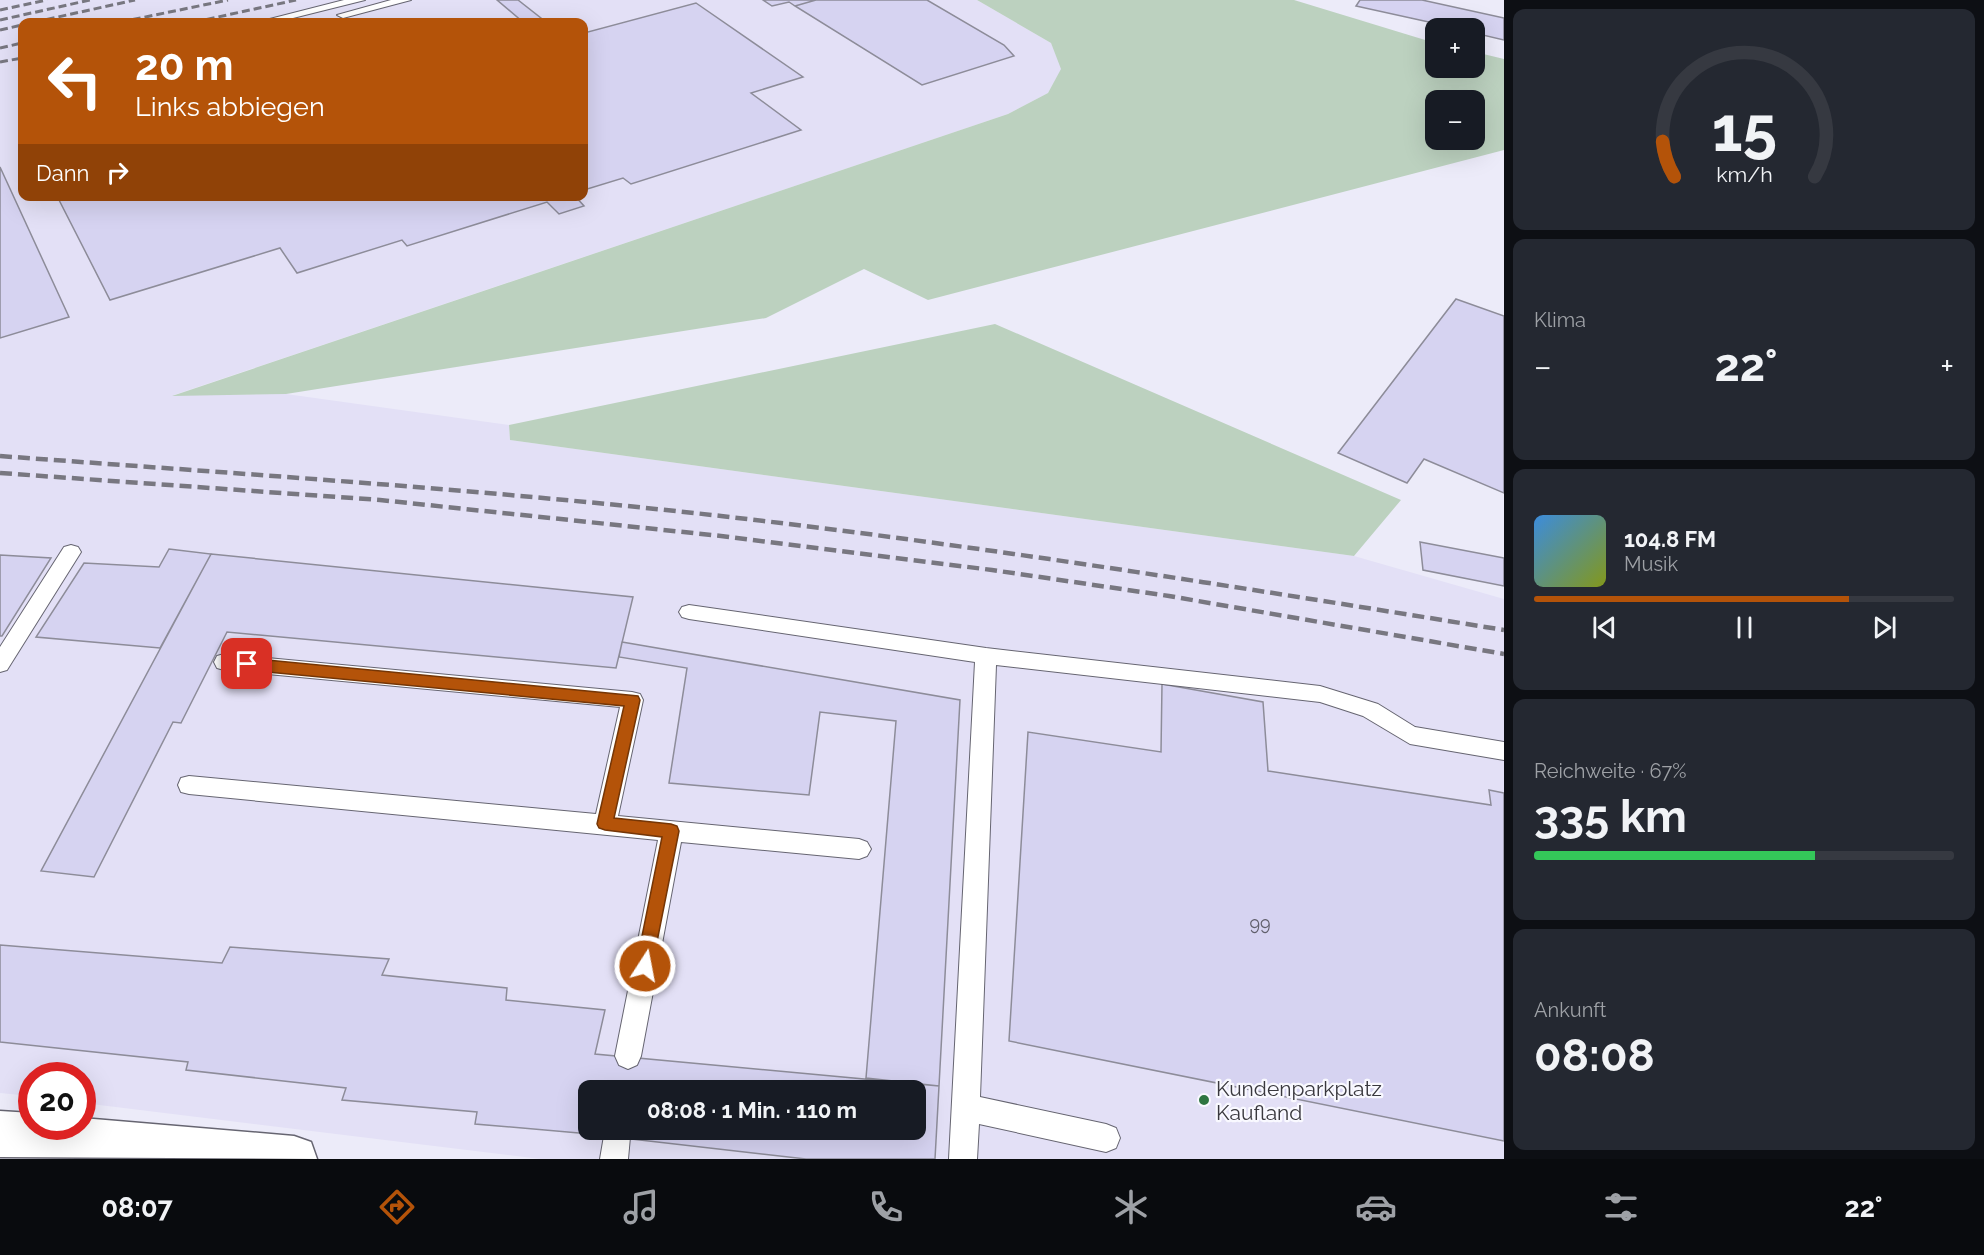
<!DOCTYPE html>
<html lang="de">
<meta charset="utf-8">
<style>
:root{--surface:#171b24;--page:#242831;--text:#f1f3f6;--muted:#9ea1a6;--line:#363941;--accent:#b45309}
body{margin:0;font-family:Raleway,sans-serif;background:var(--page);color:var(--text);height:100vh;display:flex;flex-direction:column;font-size:22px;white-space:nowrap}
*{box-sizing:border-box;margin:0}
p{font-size:20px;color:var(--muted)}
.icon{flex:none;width:33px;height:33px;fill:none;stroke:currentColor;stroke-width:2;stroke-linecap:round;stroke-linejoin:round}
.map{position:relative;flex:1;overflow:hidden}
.drawer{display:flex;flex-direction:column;gap:9px;padding:9px;background:#0d0f14;width:480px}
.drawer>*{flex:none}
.top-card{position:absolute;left:18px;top:18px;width:570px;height:183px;border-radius:12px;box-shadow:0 6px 24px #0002;background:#b45309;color:#fff;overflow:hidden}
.fabs{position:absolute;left:1425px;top:18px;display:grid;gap:12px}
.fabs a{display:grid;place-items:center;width:60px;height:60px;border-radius:12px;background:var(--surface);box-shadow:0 6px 24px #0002;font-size:30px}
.speed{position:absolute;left:18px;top:1062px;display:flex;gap:12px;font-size:30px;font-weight:700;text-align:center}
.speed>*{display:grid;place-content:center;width:78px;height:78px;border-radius:50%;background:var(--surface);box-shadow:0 6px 24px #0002;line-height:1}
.speed .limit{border:9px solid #d22;background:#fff;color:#111}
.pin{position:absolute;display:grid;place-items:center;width:51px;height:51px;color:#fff;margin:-26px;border-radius:12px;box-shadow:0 3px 9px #0006}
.me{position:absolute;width:66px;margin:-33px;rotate:11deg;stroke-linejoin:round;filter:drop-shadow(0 0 4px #0008)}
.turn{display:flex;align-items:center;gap:21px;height:126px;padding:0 18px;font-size:27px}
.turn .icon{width:78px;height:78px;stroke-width:2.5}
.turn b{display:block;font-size:42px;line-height:51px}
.then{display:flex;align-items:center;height:57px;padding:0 18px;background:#0003;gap:12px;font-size:22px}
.big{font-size:45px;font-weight:700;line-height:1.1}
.drawer .tile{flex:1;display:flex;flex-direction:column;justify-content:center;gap:9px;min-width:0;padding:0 21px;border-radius:12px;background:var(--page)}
.drawer .dial{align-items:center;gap:0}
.dial svg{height:156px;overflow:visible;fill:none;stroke:var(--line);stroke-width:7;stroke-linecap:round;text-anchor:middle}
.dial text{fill:var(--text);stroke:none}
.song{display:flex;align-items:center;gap:18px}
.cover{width:72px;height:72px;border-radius:9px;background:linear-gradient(135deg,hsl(210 70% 55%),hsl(70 70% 35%))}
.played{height:6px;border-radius:3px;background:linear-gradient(90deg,var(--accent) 75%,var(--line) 75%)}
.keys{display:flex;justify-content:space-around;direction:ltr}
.heat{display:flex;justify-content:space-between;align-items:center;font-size:33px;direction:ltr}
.charge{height:9px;border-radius:4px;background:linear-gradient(90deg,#34c759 67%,var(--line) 0)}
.trip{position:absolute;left:578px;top:1080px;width:348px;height:60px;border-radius:12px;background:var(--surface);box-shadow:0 6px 24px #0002;font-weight:700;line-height:60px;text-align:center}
.menu{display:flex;height:96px;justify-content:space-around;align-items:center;background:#090b0e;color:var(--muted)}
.menu .icon{width:42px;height:42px}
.menu .on{color:var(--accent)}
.menu b{font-size:27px;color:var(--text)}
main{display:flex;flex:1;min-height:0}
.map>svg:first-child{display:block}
.built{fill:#e3e0f6;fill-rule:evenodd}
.green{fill:#bcd1bf;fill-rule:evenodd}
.building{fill:#d6d3f1;stroke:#8d8c99;stroke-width:1.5;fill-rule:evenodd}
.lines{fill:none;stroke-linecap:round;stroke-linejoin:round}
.service-casing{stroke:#666571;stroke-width:2}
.minor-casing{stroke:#666571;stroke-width:3}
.service{fill:#fff;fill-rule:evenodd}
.minor{fill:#fff;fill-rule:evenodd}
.rail-far1{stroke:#787780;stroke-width:3;stroke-dasharray:8 4;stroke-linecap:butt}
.rail{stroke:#787780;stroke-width:4.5;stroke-dasharray:12 6;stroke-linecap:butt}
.route{fill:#b45309;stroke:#753606;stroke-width:1.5}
.poi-dot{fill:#2e7541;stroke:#f9f9ff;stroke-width:2}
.labels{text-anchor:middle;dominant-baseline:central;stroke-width:4.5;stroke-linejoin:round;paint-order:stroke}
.near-number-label{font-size:18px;fill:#605f6b}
.near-poi-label{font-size:21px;fill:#39383e;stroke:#f9f9ff;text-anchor:start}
</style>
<main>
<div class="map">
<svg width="1504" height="1159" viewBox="0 0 1504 1159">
<rect width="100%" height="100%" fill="#ecebf9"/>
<path class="built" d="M 0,0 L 977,0 L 1051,43 L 1062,69 L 1048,93 L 1008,114 L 174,395 L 286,394 L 509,425 L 510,440 L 1354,556 L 1504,599 L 1504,1159 L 541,1159 L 83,1103 L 82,1076 L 32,1076 L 31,1096 L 0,1093 ZM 22,22 L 584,22 L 584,196 L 22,196 ZM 588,1090 L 915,1090 L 915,1130 L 588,1130 Z"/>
<path class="green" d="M 977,0 L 1294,0 L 1435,43 L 1436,68 L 1474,68 L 1475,52 L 1504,59 L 1504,150 L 928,300 L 864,269 L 766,318 L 286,394 L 172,396 L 1008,114 L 1048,93 L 1061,69 L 1051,43 ZM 1436,100 L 1474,100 L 1474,140 L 1436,140 Z
M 995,324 L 1401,500 L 1354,556 L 510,440 L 509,425 Z"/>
<path class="building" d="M 497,0 L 518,0 L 546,22 L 523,22 Z
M 763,0 L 816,0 L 795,6 L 789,2 L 772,6 Z
M 816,0 L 927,0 L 1004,45 L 1014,56 L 922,85 L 795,6 Z
M 1360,0 L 1422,0 L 1504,18 L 1504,40 L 1474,33 L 1474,28 L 1456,28 L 1356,6 Z
M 696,3 L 803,77 L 751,93 L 801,130 L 631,184 L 623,178 L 584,190 L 584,33 Z
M 0,167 L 69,317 L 0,338 Z
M 57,196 L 575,196 L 584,206 L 559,214 L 547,202 L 407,246 L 402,240 L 297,273 L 280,248 L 110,300 Z
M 1456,299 L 1504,316 L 1504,493 L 1424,459 L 1407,483 L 1338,453 Z
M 1420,542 L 1504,558 L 1504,586 L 1423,570 Z
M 169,549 L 211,554 L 160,648 L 36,637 L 84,563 L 159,567 Z
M 211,554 L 633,597 L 616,668 L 227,632 L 181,723 L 173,722 L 94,877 L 41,871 Z
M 0,555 L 51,558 L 2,636 L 0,636 Z
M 622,642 L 960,700 L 939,1086 L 866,1078 L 896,721 L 820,712 L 809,795 L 669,783 L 687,668 L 619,657 Z
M 1162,684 L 1263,702 L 1268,771 L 1491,805 L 1489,790 L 1504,793 L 1504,1141 L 1009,1041 L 1028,732 L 1161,752 Z
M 0,945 L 222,963 L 230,947 L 389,959 L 382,975 L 507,988 L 506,1000 L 605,1010 L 595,1054 L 939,1086 L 935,1159 L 806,1159 L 579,1133 L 475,1124 L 477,1112 L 342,1100 L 346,1088 L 186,1070 L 188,1062 L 0,1042 ZM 588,1090 L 915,1090 L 915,1130 L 588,1130 Z"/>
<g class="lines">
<defs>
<path id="service" d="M 344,0 L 365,0 L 277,22 L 258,22 Z
M 391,0 L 411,0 L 343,18 L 337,15 Z
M 71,545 L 78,547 L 81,552 L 7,670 L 0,672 L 0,647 L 64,547 Z
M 689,605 L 986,648 L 1320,686 L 1378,704 L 1415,727 L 1504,742 L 1504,760 L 1410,744 L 1363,716 L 1320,702 L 996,665 L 980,1097 L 1106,1124 L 1116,1128 L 1120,1138 L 1116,1148 L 1106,1152 L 979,1124 L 977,1159 L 949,1159 L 975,662 L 689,619 L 682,617 L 679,612 L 682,607 Z
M 224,654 L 632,692 L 640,694 L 643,700 L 618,816 L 859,839 L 867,842 L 871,849 L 867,856 L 859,859 L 681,842 L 641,1056 L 637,1065 L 628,1069 L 619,1065 L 615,1056 L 658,840 L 189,794 L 181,792 L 178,785 L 181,778 L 189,776 L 596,814 L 620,707 L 224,670 L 217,668 L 214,662 L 217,656 Z
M 605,1130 L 627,1130 L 630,1137 L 628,1159 L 600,1159 Z"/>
<path id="minor" d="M 0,1111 L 32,1113 L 32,1126 L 82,1126 L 82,1118 L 294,1136 L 311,1142 L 317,1159 L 0,1157 Z"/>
</defs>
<use href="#service" class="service-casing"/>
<use href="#minor" class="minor-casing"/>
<use href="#service" class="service"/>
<use href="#minor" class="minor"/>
<path class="rail-far1" d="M 0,10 L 47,0
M 0,20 L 90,0
M 35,22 L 135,0
M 121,22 L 228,0
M 195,22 L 296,0
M 0,30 L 22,25
M 0,48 L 22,43
M 0,62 L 22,58"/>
<path class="rail" d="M 0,456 C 240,474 481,489 721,516 C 983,546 1244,588 1504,630
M 0,473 L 380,500 L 721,536 L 992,570 L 1169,596 L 1504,654"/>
</g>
<path class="route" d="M 247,658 L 638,696 L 640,700 L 614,818 L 671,824 L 677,826 L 679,831 L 651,972 L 645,974 L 639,972 L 636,966 L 662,837 L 605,830 L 599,828 L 597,824 L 624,706 L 247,670 L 240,664 Z"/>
<circle class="poi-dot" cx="1204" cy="1100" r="6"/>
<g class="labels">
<g class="near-number-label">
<text x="1260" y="923">99</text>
</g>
<g class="near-poi-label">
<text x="1216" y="1088">Kundenparkplatz<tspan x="1216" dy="24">Kaufland</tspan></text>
</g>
</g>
</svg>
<div class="fabs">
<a>+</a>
<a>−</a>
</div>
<div class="speed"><div class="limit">20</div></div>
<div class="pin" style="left:247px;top:664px;background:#d93025"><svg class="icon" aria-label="arrive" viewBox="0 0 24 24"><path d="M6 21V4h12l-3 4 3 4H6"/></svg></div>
<svg class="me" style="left:645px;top:966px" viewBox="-20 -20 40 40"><circle r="17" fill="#b45309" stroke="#fff" stroke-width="3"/><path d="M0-11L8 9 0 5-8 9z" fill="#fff"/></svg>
<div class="trip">08:08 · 1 Min. · 110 m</div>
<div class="top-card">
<div class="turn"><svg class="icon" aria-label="left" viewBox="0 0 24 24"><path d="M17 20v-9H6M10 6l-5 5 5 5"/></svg><div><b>20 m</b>Links abbiegen</div></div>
<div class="then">Dann<svg class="icon" aria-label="right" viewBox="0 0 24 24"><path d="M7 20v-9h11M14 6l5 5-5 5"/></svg></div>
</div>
</div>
<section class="drawer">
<div class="tile dial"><svg viewBox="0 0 100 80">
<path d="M14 69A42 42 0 1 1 86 69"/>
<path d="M14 69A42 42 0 0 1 8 51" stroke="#b45309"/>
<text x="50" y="56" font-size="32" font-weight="700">15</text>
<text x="50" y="72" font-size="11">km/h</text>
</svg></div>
<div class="tile"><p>Klima</p>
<div class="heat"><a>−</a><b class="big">22°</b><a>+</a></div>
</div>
<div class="tile">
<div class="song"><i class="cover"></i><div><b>104.8 FM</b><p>Musik</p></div></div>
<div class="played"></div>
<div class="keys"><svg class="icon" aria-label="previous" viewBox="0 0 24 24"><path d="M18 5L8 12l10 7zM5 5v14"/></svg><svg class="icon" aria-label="pause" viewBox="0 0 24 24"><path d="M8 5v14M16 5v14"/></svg><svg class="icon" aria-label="next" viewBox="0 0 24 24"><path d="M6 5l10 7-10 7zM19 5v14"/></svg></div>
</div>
<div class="tile"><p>Reichweite · 67%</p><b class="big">335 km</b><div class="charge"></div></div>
<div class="tile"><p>Ankunft</p><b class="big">08:08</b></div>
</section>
</main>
<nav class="menu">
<b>08:07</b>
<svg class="icon on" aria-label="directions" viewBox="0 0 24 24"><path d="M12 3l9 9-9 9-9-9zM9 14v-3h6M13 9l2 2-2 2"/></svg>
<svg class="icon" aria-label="music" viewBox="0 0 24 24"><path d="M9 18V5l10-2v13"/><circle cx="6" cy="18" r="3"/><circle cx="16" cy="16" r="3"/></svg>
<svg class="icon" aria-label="phone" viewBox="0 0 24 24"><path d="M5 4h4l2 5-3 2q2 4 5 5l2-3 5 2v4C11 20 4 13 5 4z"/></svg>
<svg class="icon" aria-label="climate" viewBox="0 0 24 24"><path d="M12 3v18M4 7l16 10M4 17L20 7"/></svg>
<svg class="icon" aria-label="car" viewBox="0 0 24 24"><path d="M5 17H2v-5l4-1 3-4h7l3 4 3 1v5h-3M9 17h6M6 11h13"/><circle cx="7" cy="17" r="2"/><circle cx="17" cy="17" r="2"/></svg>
<svg class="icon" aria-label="filters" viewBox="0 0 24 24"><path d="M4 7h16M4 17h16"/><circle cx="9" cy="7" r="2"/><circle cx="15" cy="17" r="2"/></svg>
<b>22°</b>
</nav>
